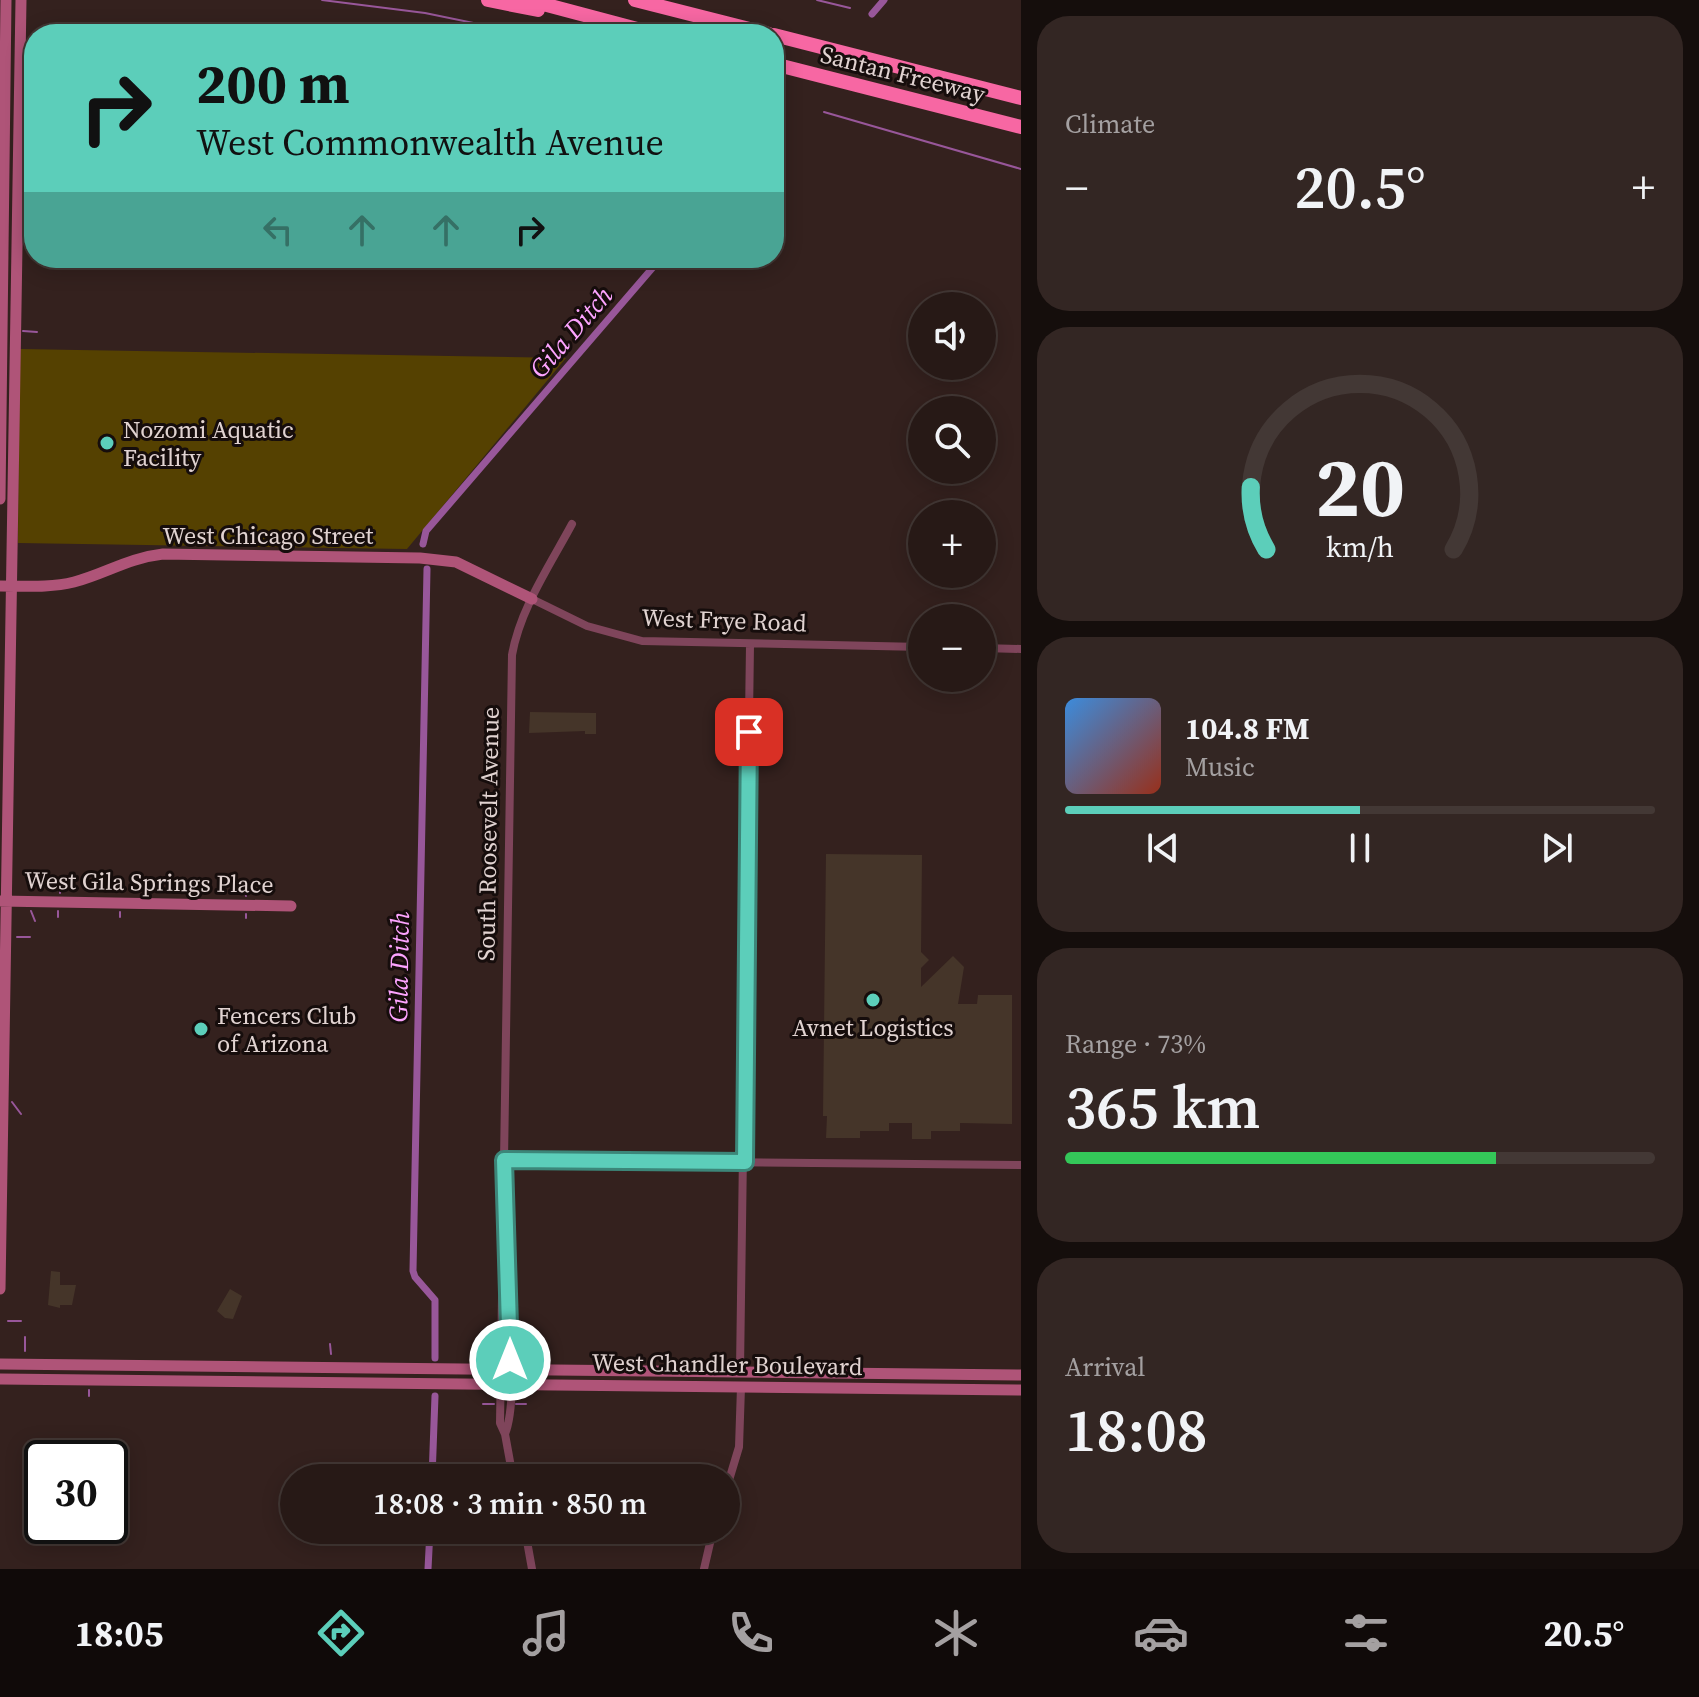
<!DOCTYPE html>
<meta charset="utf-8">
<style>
:root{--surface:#271916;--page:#332623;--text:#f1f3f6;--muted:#a4a0a1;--line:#433835;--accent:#5cceba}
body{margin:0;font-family:"Source Serif 4",serif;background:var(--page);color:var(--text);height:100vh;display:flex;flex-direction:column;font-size:30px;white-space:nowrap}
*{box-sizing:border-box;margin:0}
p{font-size:26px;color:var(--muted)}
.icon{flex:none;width:44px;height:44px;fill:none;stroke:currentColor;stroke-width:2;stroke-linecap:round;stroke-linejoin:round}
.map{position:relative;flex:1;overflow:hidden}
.drawer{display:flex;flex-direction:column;gap:16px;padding:16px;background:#150e0c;width:678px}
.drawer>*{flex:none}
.guide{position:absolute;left:24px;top:24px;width:760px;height:244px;border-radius:32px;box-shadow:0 4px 20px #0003,0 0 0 2px var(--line);background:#5cceba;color:#111;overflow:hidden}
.controls{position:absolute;left:908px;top:292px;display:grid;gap:16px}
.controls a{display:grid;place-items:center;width:88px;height:88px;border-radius:50%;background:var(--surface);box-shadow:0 4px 20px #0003,0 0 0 2px var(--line);font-size:40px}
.speed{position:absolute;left:24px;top:1440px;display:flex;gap:16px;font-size:40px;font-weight:700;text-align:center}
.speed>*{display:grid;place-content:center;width:104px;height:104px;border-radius:50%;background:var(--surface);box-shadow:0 4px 20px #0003,0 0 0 2px var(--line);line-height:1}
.speed .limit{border:4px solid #111;border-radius:12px;background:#fff;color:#111}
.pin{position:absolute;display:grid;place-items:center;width:68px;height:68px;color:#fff;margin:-34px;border-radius:16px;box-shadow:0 4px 12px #0006}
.me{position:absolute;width:88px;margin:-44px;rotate:0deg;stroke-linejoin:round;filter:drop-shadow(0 0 6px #0008)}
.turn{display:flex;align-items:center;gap:28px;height:168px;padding:0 40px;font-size:36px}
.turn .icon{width:104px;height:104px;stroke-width:2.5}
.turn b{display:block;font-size:56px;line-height:68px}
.lanes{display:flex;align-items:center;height:76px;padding:0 40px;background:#0003;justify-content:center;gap:40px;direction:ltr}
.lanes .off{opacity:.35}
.big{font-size:60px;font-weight:600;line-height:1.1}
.drawer .tile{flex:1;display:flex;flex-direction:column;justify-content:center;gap:12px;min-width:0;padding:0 28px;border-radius:32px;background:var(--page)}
.drawer .dial{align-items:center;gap:0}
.dial svg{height:208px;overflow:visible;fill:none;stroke:var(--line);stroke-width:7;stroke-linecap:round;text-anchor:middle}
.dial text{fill:var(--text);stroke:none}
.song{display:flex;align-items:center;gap:24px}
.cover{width:96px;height:96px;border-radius:12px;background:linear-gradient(135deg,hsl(210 70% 55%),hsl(10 70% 35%))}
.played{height:8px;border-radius:4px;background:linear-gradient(90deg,var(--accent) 50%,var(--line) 50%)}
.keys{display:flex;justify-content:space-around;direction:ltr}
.heat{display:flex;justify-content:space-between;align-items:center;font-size:44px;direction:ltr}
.charge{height:12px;border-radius:6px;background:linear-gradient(90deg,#34c759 73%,var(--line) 0)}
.trip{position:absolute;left:280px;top:1464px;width:460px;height:80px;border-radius:40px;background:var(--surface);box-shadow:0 4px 20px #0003,0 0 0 2px var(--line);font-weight:600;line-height:80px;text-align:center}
.tabs{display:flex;height:128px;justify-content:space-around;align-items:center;background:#100a09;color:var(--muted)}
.tabs .icon{width:56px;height:56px}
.tabs .current{color:var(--accent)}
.tabs b{font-size:36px;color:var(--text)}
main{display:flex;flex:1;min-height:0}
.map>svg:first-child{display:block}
.green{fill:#554101}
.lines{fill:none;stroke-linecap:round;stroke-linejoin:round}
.stream{stroke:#98579a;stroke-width:2}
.canal{stroke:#98579a;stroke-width:7}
.building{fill:#453529}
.street{stroke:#7f455b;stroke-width:8}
.secondary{stroke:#af5478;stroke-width:11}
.highway{stroke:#f767a3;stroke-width:14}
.route-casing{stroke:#3c8679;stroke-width:20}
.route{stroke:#5cceba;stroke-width:14}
.poi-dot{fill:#5cceba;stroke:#160d0c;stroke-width:3}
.labels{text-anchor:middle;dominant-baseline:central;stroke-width:6;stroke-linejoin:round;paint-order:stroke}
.street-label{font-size:24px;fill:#e1d3d1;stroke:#160d0c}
.poi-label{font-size:24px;fill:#e1d3d1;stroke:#160d0c;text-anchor:start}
.water-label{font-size:26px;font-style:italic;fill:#fda4ff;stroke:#160d0c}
</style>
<main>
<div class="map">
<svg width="1021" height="1569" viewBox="0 0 1021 1569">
<rect width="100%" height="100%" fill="#34211e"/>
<path class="green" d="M 19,349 L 566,358 L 407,549 L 18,543 Z"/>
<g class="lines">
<path class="stream" d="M 322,0 L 425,13 L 527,34
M 817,0 L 850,8
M 29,48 L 34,49
M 824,112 L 1021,169
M 23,331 L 37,332
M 60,893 L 60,887
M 246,896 L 246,890
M 31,911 L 35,921
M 58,917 L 58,911
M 120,917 L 120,912
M 246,918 L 246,914
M 17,937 L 30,937
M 12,1102 L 21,1114
M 8,1321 L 21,1321
M 25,1337 L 25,1351
M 330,1344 L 331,1354
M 89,1396 L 89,1390
M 483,1404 L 494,1404
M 516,1404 L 526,1404"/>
<path class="canal" d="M 872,14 L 884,0
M 774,127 L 781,118
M 423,544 L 426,531 L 661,258
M 427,569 L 413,1271 L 415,1277 L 435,1300 L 435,1358
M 432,1478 L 435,1396
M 428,1569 L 430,1530"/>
</g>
<path class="building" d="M 530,712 L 596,713 L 596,734 L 585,734 L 585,731 L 529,733 Z
M 826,854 L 922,855 L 921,952 L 929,960 L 921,968 L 921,987 L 953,956 L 964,967 L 958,1004 L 977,1004 L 978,995 L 1012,995 L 1012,1124 L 960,1123 L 960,1131 L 931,1131 L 931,1139 L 912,1139 L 912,1123 L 889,1123 L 889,1131 L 860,1131 L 860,1138 L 826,1138 L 827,1116 L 823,1116 Z
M 51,1271 L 60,1272 L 60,1285 L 76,1285 L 72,1305 L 60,1305 L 60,1308 L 48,1305 Z
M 230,1289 L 242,1296 L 233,1319 L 225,1318 L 217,1311 Z"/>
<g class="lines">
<path class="street" d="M 532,599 L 587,626 L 642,641 L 922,647
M 982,648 L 1021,649
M 504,1160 L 1021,1165
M 740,1370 L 750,645
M 505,1434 C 517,1404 510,1332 510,1298 L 506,1292
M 513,1478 L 505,1434 L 500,1423 L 502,1297 L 506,1292 L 504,1160 L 512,655 C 520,609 550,565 572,524
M 726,1490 L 739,1447 L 741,1387
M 525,1530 L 532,1569
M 704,1569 L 713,1530"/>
<path class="secondary" d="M 0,499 L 6,0
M 0,586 C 25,586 50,588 74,582 C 107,573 128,558 163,554 L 420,558 L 456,562 L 532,599
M 0,901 L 291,906
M 0,1289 L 21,0
M 0,1364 L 1021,1375
M 0,1379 L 1021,1390"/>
<path class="highway" d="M 488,0 L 538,10
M 528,0 L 656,34
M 635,0 L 769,34
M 774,35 L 1021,98
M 774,64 L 1021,127"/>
</g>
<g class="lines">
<defs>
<path id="route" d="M 510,1360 L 504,1160 L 745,1162 L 749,732"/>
</defs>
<use href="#route" class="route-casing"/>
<use href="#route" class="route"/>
</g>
<g class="poi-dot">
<circle cx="107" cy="443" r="8"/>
<circle cx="873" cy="1000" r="8"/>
<circle cx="201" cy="1029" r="8"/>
</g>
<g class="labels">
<g class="street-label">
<text transform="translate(903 74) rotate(14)">Santan Freeway</text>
<text x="268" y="535">West Chicago Street</text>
<text transform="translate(724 620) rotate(2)">West Frye Road</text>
<text transform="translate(488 834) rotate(-89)">South Roosevelt Avenue</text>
<text transform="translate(149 882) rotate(1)">West Gila Springs Place</text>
<text transform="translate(727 1364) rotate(1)">West Chandler Boulevard</text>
</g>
<g class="poi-label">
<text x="123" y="429">Nozomi Aquatic<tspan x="123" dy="28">Facility</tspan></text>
<text x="217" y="1015">Fencers Club<tspan x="217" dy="28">of Arizona</tspan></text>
<text x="873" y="1027" text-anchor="middle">Avnet Logistics</text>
</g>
<g class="water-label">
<text transform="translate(571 332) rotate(-49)">Gila Ditch</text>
<text transform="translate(399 967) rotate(-89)">Gila Ditch</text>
</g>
</g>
</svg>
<div class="controls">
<a><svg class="icon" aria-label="sound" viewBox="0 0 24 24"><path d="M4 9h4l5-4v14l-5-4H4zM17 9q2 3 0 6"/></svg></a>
<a><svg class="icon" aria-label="search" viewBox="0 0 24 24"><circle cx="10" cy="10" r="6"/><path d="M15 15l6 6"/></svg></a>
<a>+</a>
<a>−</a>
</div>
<div class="speed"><div class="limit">30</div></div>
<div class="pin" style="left:749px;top:732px;background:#d93025"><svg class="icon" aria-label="arrive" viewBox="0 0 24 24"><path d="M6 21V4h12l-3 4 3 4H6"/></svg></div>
<svg class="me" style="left:510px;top:1360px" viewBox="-20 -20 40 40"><circle r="17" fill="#5cceba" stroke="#fff" stroke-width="3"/><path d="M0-11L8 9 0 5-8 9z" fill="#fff"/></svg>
<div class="trip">18:08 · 3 min · 850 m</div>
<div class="guide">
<div class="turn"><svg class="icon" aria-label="right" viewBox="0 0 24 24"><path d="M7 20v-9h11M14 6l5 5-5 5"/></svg><div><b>200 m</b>West Commonwealth Avenue</div></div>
<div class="lanes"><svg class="icon off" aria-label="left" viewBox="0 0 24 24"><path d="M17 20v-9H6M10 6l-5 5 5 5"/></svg><svg class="icon off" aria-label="ahead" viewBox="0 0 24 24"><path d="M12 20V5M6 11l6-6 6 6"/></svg><svg class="icon off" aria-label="ahead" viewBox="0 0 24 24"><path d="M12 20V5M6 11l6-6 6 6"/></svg><svg class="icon" aria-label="right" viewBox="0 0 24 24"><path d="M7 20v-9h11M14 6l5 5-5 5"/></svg></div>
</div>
</div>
<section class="drawer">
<div class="tile"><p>Climate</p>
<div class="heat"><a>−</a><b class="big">20.5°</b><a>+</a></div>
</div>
<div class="tile dial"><svg viewBox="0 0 100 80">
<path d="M14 69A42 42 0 1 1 86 69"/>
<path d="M14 69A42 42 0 0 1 8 45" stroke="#5cceba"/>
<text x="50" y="56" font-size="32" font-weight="700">20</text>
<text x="50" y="72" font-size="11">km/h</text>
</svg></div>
<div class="tile">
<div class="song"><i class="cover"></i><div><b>104.8 FM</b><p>Music</p></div></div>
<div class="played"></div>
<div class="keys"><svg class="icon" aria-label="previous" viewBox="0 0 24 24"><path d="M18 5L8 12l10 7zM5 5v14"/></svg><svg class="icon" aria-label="pause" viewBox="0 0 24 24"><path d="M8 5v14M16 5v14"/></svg><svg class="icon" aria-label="next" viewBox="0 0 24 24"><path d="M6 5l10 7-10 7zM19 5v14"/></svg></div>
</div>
<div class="tile"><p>Range · 73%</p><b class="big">365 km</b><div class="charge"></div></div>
<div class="tile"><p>Arrival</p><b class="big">18:08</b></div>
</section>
</main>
<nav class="tabs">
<b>18:05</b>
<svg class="icon current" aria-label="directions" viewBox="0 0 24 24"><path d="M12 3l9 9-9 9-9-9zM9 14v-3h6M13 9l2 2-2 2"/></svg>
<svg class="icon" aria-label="music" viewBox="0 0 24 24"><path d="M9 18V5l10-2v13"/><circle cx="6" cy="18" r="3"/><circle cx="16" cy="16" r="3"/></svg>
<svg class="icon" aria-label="phone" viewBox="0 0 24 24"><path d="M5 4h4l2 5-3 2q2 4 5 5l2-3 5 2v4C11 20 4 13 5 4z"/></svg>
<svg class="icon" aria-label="climate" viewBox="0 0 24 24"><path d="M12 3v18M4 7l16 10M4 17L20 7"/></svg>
<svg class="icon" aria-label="car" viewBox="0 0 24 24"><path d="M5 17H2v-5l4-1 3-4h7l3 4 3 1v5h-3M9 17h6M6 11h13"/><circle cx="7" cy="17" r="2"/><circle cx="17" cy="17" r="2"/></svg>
<svg class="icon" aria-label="filters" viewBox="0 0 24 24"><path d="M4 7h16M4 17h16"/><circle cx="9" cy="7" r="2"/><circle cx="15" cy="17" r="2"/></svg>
<b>20.5°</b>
</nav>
